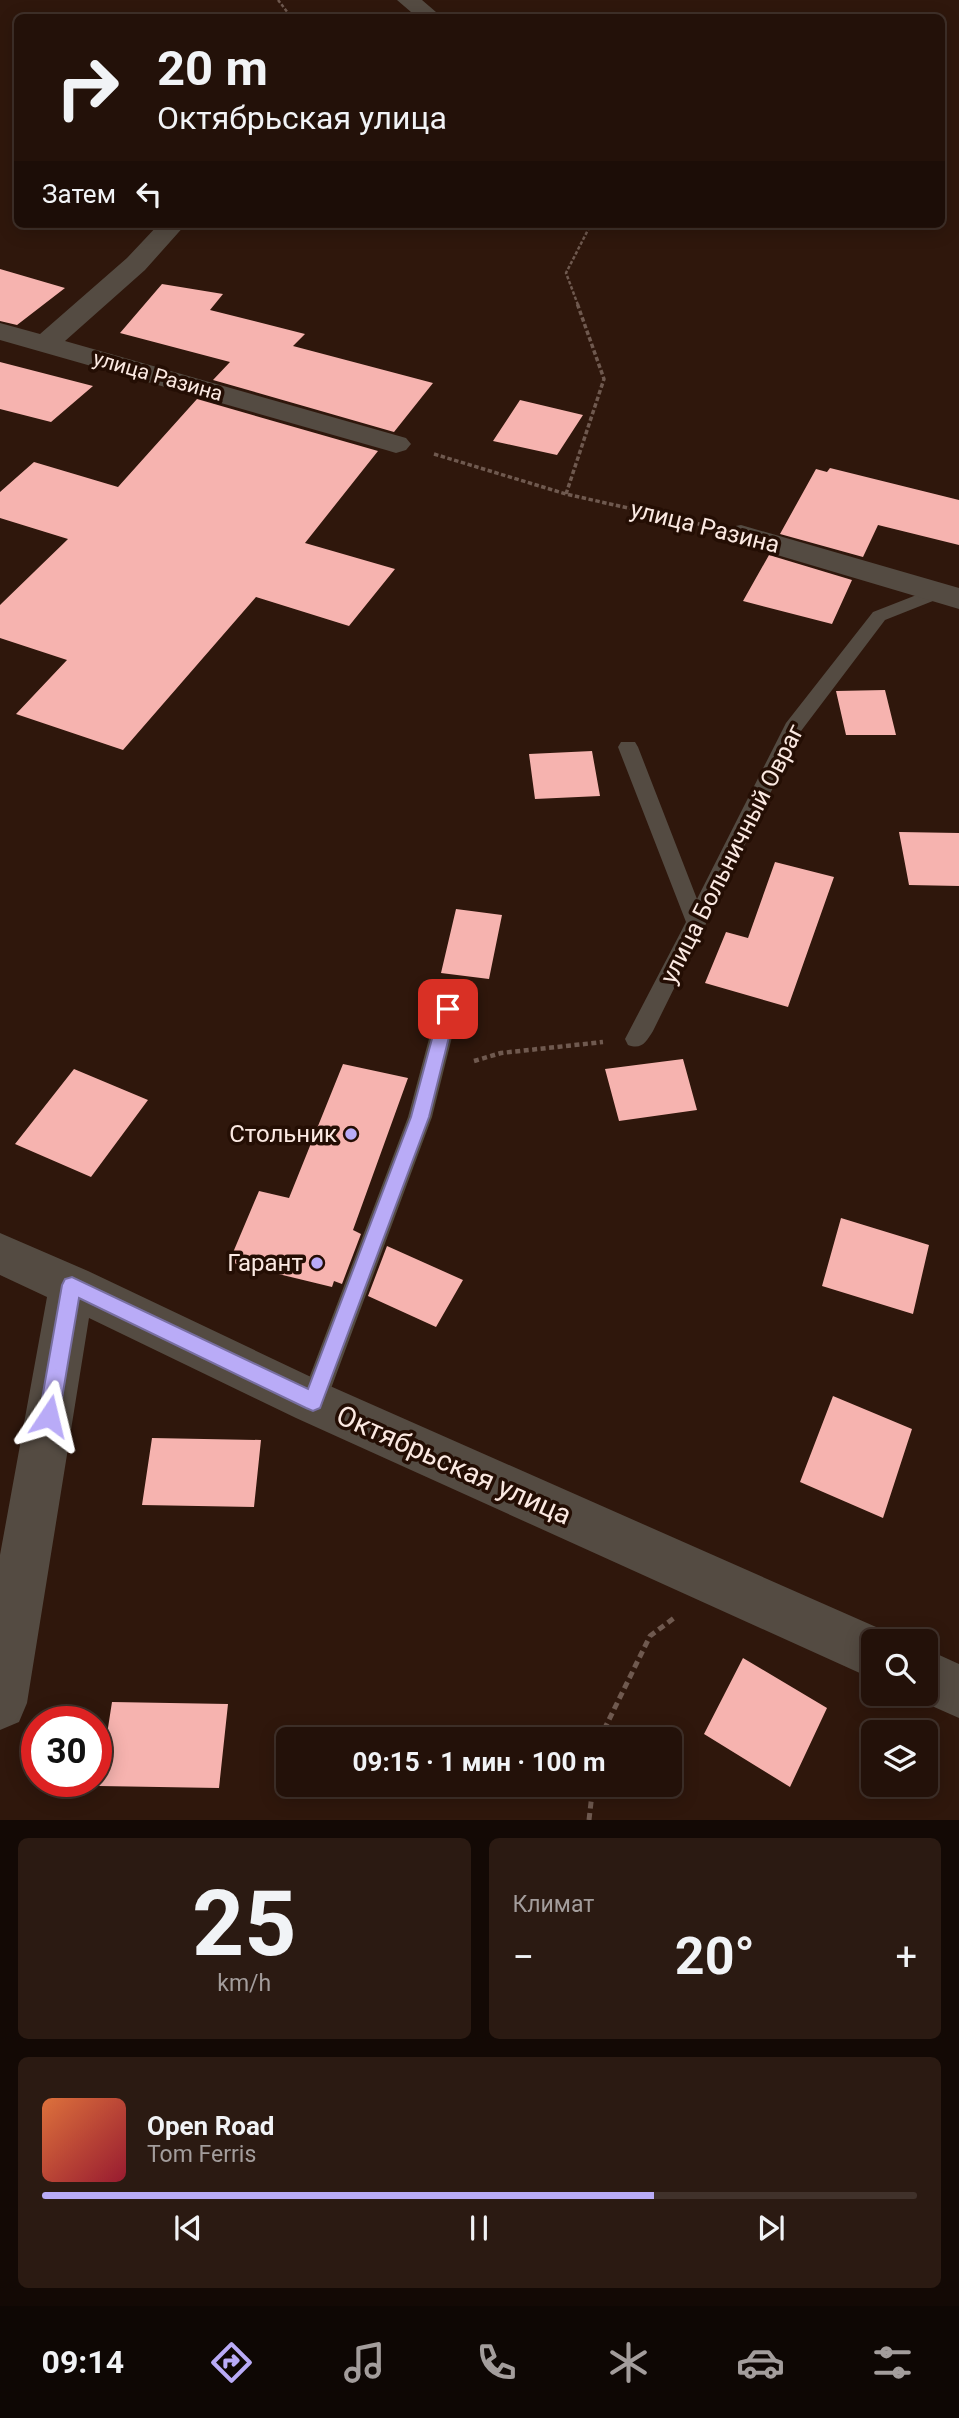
<!DOCTYPE html>
<html lang="ru">
<meta charset="utf-8">
<style>
:root{--surface:#231109;--page:#2b1a12;--text:#f1f3f6;--muted:#a39d9c;--line:#40312a;--accent:#b9abf7}
body{margin:0;font-family:Roboto,sans-serif;background:var(--page);color:var(--text);height:100vh;display:flex;flex-direction:column;font-size:26px;white-space:nowrap}
*{box-sizing:border-box;margin:0}
p{font-size:23px;color:var(--muted)}
.icon{flex:none;width:38px;height:38px;fill:none;stroke:currentColor;stroke-width:2;stroke-linecap:round;stroke-linejoin:round}
.map{position:relative;height:1820px;overflow:hidden}
.side{display:flex;flex-direction:column;gap:18px;padding:18px;background:#130905;flex:1}
.side>*{flex:none}
.hud{position:absolute;left:14px;top:14px;width:931px;height:214px;border-radius:10px;box-shadow:0 4px 18px #0003,0 0 0 2px var(--line);background:#231109;color:var(--text);overflow:hidden}
.controls{position:absolute;left:861px;top:1629px;display:grid;gap:14px}
.controls a{display:grid;place-items:center;width:77px;height:77px;border-radius:10px;background:var(--surface);box-shadow:0 4px 18px #0003,0 0 0 2px var(--line);font-size:35px}
.speed{position:absolute;left:21px;top:1706px;display:flex;gap:14px;font-size:35px;font-weight:700;text-align:center}
.speed>*{display:grid;place-content:center;width:91px;height:91px;border-radius:50%;background:var(--surface);box-shadow:0 4px 18px #0003,0 0 0 2px var(--line);line-height:1}
.speed .limit{border:10px solid #d22;background:#fff;color:#111}
.pin{position:absolute;display:grid;place-items:center;width:60px;height:60px;color:#fff;margin:-30px;border-radius:14px;box-shadow:0 4px 10px #0006}
.me{position:absolute;width:77px;margin:-38px;rotate:10deg;stroke-linejoin:round;filter:drop-shadow(0 0 5px #0008)}
.turn{display:flex;align-items:center;gap:24px;height:147px;padding:0 28px;font-size:32px}
.turn .icon{width:91px;height:91px;stroke-width:2.5}
.turn b{display:block;font-size:49px;line-height:60px}
.then{display:flex;align-items:center;height:66px;padding:0 28px;background:#0003;gap:14px;font-size:26px}
.big{font-size:52px;font-weight:700;line-height:1.1}
.side .card{flex:1;display:flex;flex-direction:column;justify-content:center;gap:10px;min-width:0;padding:0 24px;border-radius:10px;background:var(--page)}
.side .dial{align-items:center;gap:0}
.dial b{font-size:91px;line-height:1}
.song{display:flex;align-items:center;gap:21px}
.cover{width:84px;height:84px;border-radius:10px;background:linear-gradient(135deg,hsl(20 70% 55%),hsl(350 70% 35%))}
.played{height:7px;border-radius:4px;background:linear-gradient(90deg,var(--accent) 70%,var(--line) 70%)}
.keys{display:flex;justify-content:space-around;direction:ltr}
.heat{display:flex;justify-content:space-between;align-items:center;font-size:38px;direction:ltr}
.side .tiles{flex:1;display:grid;gap:18px;grid-template-columns:1fr 1fr}
.card:last-child{grid-column:span 2}
.trip{position:absolute;left:276px;top:1727px;width:406px;height:70px;border-radius:10px;background:var(--surface);box-shadow:0 4px 18px #0003,0 0 0 2px var(--line);font-weight:700;line-height:70px;text-align:center}
.menu{display:flex;height:112px;justify-content:space-around;align-items:center;background:#0e0704;color:var(--muted)}
.menu .icon{width:49px;height:49px}
.menu .current{color:var(--accent)}
.menu b{font-size:32px;color:var(--text)}
.map>svg:first-child{display:block}
.building{fill:#f6b3af}
.lines{fill:none;stroke-linecap:round;stroke-linejoin:round}
.path-far3{stroke:#6f594f;stroke-width:2.5;stroke-dasharray:3.5 2;stroke-linecap:butt}
.path-far2{stroke:#6f594f;stroke-width:3.5;stroke-dasharray:4.5 2.5;stroke-linecap:butt}
.path-far1{stroke:#6f594f;stroke-width:4.5;stroke-dasharray:5 3.5;stroke-linecap:butt}
.path{stroke:#6f594f;stroke-width:5;stroke-dasharray:7 4.5;stroke-linecap:butt}
.lane{fill:#544b42;fill-rule:evenodd}
.street{fill:#544b42;fill-rule:evenodd}
.route{fill:#b9abf7;stroke:#786fa1;stroke-width:2}
.poi-dot{fill:#b9abf7;stroke:#240e04;stroke-width:2.5}
.labels{text-anchor:middle;dominant-baseline:central;stroke-width:7;stroke-linejoin:round;paint-order:stroke}
.far-street-label{font-size:21px;fill:#fbe9e2;stroke:#240e04}
.street-label{font-size:24px;fill:#fbe9e2;stroke:#240e04}
.poi-label{font-size:24px;fill:#fbe9e2;stroke:#240e04;text-anchor:end}
.near-street-label{font-size:28px;fill:#fbe9e2;stroke:#240e04}
</style>
<div class="map">
<svg width="959" height="1820" viewBox="0 0 959 1820">
<rect width="100%" height="100%" fill="#2f170c"/>
<path class="building" d="M 0,269 L 65,288 L 17,325 L 0,321 Z
M 162,284 L 223,294 L 210,310 L 305,334 L 293,346 L 433,383 L 394,432 L 213,380 L 230,362 L 120,333 Z
M 0,362 L 93,386 L 51,422 L 0,409 Z
M 197,399 L 378,451 L 305,543 L 395,569 L 349,626 L 256,597 L 123,750 L 16,714 L 67,660 L 0,638 L 0,605 L 68,539 L 0,518 L 0,492 L 34,462 L 118,487 Z
M 520,400 L 583,415 L 557,455 L 493,441 Z
M 830,468 L 959,500 L 959,545 L 878,525 L 863,557 L 780,534 L 816,469 L 827,472 Z
M 769,555 L 852,580 L 832,624 L 743,601 Z
M 885,690 L 896,735 L 846,735 L 836,691 Z
M 592,751 L 600,796 L 535,799 L 529,754 Z
M 899,832 L 959,833 L 959,886 L 909,885 Z
M 775,862 L 834,877 L 788,1007 L 705,983 L 726,932 L 748,938 Z
M 456,909 L 502,915 L 489,979 L 441,973 Z
M 683,1059 L 697,1110 L 619,1121 L 605,1069 Z
M 343,1064 L 408,1078 L 353,1230 L 361,1234 L 342,1284 L 334,1281 L 332,1287 L 229,1262 L 259,1191 L 289,1198 Z
M 74,1069 L 148,1100 L 91,1177 L 15,1144 Z
M 841,1218 L 929,1245 L 913,1314 L 822,1286 Z
M 387,1246 L 463,1280 L 436,1327 L 368,1296 Z
M 833,1396 L 912,1429 L 883,1518 L 800,1482 Z
M 152,1438 L 261,1440 L 254,1507 L 142,1505 Z
M 743,1658 L 827,1708 L 790,1787 L 704,1734 Z
M 112,1702 L 228,1704 L 219,1788 L 99,1786 Z"/>
<g class="lines">
<path class="path-far3" d="M 278,0 L 292,18
M 578,305 L 566,273 L 591,224"/>
<path class="path-far2" d="M 434,454 L 566,494 L 703,525
M 566,494 L 604,379 L 577,303"/>
<path class="path-far1" d="M 474,1061 L 501,1053 L 603,1042"/>
<path class="path" d="M 599,1740 L 650,1636 L 674,1618
M 589,1820 L 593,1785"/>
<path class="lane" d="M 937,587 L 943,589 L 946,593 L 943,597 L 885,620 L 801,731 L 653,1031 C 646,1042 642,1050 628,1045 L 625,1039 L 686,922 L 618,747 L 621,742 L 635,742 L 638,747 L 697,899 L 786,723 L 873,612 Z
M 448,1000 L 456,1003 L 459,1009 L 432,1117 L 326,1402 L 322,1411 L 313,1414 L 304,1411 L 300,1402 L 408,1117 L 437,1009 L 440,1003 Z"/>
<path class="street" d="M 397,0 L 422,0 L 443,18 L 418,18 Z
M 159,224 L 186,224 L 145,270 L 65,341 L 406,438 L 411,444 L 406,450 L 396,453 L 386,450 L 0,340 L 0,323 L 40,334 L 127,258 Z
M 741,525 L 959,588 L 959,609 L 730,541 L 725,534 L 730,527 Z
M 0,1233 L 88,1271 L 330,1386 L 892,1634 L 895,1642 L 873,1642 L 873,1679 L 296,1418 L 89,1318 L 27,1703 L 19,1722 L 0,1730 L 0,1555 L 47,1297 L 0,1275 Z
M 926,1649 L 959,1664 L 959,1718 L 907,1695 L 926,1694 Z"/>
</g>
<path class="route" d="M 448,1002 L 454,1004 L 456,1009 L 429,1117 L 320,1408 L 313,1411 L 306,1408 L 79,1298 L 59,1416 L 56,1422 L 49,1425 L 42,1422 L 39,1416 L 62,1285 L 65,1279 L 72,1277 L 308,1389 L 411,1117 L 440,1009 L 442,1004 Z"/>
<g class="poi-dot">
<circle cx="351" cy="1134" r="7"/>
<circle cx="317" cy="1263" r="7"/>
</g>
<g class="labels">
<g class="far-street-label">
<text transform="translate(158 376) rotate(16)">улица Разина</text>
</g>
<g class="street-label">
<text transform="translate(705 527) rotate(14)">улица Разина</text>
<text transform="translate(732 854) rotate(-63)">улица Больничный Овраг</text>
</g>
<g class="poi-label">
<text x="337" y="1134">Стольник</text>
<text x="303" y="1263">Гарант</text>
</g>
<g class="near-street-label">
<text transform="translate(454 1465) rotate(24)">Октябрьская улица</text>
</g>
</g>
</svg>
<div class="controls">
<a><svg class="icon" aria-label="search" viewBox="0 0 24 24"><circle cx="10" cy="10" r="6"/><path d="M15 15l6 6"/></svg></a>
<a><svg class="icon" aria-label="layers" viewBox="0 0 24 24"><path d="M12 4l9 5-9 5-9-5zM3 14l9 5 9-5"/></svg></a>
</div>
<div class="speed"><div class="limit">30</div></div>
<div class="pin" style="left:448px;top:1009px;background:#d93025"><svg class="icon" aria-label="arrive" viewBox="0 0 24 24"><path d="M6 21V4h12l-3 4 3 4H6"/></svg></div>
<svg class="me" style="left:49px;top:1416px" viewBox="-20 -20 40 40"><path d="M0-17L14 15 0 8-14 15z" fill="#b9abf7" stroke="#fff" stroke-width="4"/></svg>
<div class="trip">09:15 · 1 мин · 100 m</div>
<div class="hud">
<div class="turn"><svg class="icon" aria-label="right" viewBox="0 0 24 24"><path d="M7 20v-9h11M14 6l5 5-5 5"/></svg><div><b>20 m</b>Октябрьская улица</div></div>
<div class="then">Затем<svg class="icon" aria-label="left" viewBox="0 0 24 24"><path d="M17 20v-9H6M10 6l-5 5 5 5"/></svg></div>
</div>
</div>
<section class="side">
<div class="tiles">
<div class="card dial"><b>25</b><p>km/h</p></div>
<div class="card"><p>Климат</p>
<div class="heat"><a>−</a><b class="big">20°</b><a>+</a></div>
</div>
<div class="card">
<div class="song"><i class="cover"></i><div><b>Open Road</b><p>Tom Ferris</p></div></div>
<div class="played"></div>
<div class="keys"><svg class="icon" aria-label="previous" viewBox="0 0 24 24"><path d="M18 5L8 12l10 7zM5 5v14"/></svg><svg class="icon" aria-label="pause" viewBox="0 0 24 24"><path d="M8 5v14M16 5v14"/></svg><svg class="icon" aria-label="next" viewBox="0 0 24 24"><path d="M6 5l10 7-10 7zM19 5v14"/></svg></div>
</div>
</div>
</section>
<nav class="menu">
<b>09:14</b>
<svg class="icon current" aria-label="directions" viewBox="0 0 24 24"><path d="M12 3l9 9-9 9-9-9zM9 14v-3h6M13 9l2 2-2 2"/></svg>
<svg class="icon" aria-label="music" viewBox="0 0 24 24"><path d="M9 18V5l10-2v13"/><circle cx="6" cy="18" r="3"/><circle cx="16" cy="16" r="3"/></svg>
<svg class="icon" aria-label="phone" viewBox="0 0 24 24"><path d="M5 4h4l2 5-3 2q2 4 5 5l2-3 5 2v4C11 20 4 13 5 4z"/></svg>
<svg class="icon" aria-label="climate" viewBox="0 0 24 24"><path d="M12 3v18M4 7l16 10M4 17L20 7"/></svg>
<svg class="icon" aria-label="car" viewBox="0 0 24 24"><path d="M5 17H2v-5l4-1 3-4h7l3 4 3 1v5h-3M9 17h6M6 11h13"/><circle cx="7" cy="17" r="2"/><circle cx="17" cy="17" r="2"/></svg>
<svg class="icon" aria-label="filters" viewBox="0 0 24 24"><path d="M4 7h16M4 17h16"/><circle cx="9" cy="7" r="2"/><circle cx="15" cy="17" r="2"/></svg>
</nav>
